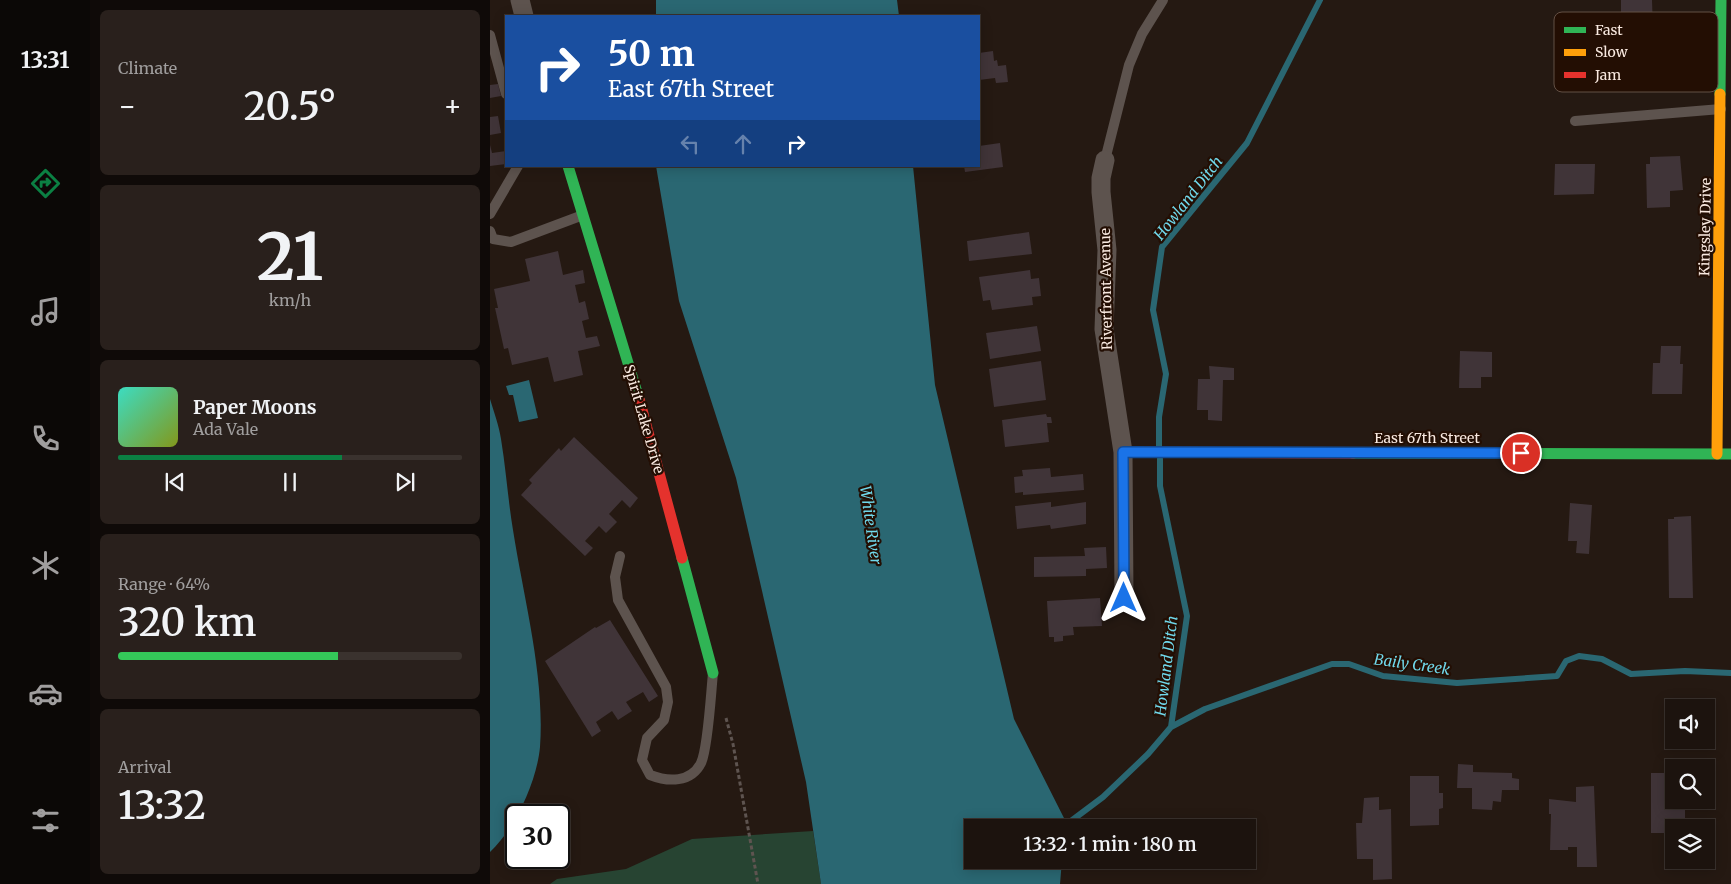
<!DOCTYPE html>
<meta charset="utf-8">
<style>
:root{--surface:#1c130e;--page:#29201c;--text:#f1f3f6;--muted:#a09e9e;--line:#3a322e;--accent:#0b8043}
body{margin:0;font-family:Merriweather,serif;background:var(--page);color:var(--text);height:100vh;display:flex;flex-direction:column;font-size:19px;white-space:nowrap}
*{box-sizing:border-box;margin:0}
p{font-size:16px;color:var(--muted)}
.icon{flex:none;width:28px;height:28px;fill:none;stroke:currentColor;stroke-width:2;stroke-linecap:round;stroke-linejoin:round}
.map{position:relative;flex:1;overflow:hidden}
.drawer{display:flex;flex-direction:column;gap:10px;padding:10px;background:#0f0a08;width:400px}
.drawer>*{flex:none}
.hud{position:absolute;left:15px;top:15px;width:475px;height:152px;border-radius:0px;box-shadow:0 2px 12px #0003,0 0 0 1px var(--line);background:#1a4fa0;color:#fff;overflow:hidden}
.tools{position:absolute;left:1175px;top:699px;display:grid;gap:10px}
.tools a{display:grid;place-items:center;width:50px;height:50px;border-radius:0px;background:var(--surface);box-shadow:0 2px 12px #0003,0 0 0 1px var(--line);font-size:25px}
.speed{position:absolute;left:15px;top:804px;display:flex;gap:10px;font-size:25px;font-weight:700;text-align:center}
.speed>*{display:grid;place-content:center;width:65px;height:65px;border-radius:50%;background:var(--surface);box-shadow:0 2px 12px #0003,0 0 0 1px var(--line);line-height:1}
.speed .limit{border:2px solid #111;border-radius:8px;background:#fff;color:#111}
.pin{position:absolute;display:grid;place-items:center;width:42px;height:42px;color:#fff;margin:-21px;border:2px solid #fff;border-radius:50%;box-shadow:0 1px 5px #0007}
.me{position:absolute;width:55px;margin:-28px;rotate:0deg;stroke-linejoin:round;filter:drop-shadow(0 0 4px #0008)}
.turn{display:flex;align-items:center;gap:18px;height:105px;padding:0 20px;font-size:22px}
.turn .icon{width:65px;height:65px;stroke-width:2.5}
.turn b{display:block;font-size:35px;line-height:42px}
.lanes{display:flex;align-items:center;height:48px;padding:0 20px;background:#0003;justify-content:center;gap:25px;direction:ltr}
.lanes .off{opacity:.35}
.big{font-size:38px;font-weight:600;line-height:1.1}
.drawer .tile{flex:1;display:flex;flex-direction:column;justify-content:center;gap:8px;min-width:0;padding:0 18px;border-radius:8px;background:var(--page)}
.drawer .dial{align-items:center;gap:0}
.dial b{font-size:65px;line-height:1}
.song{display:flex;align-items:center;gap:15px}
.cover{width:60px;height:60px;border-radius:8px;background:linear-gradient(135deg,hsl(170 70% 55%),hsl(70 70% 35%))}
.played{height:5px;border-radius:2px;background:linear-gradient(90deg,var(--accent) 65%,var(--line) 65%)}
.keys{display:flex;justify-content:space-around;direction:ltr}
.heat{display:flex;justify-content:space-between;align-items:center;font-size:28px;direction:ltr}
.charge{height:8px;border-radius:4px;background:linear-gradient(90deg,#34c759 64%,var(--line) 0)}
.trip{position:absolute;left:474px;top:819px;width:292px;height:50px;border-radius:0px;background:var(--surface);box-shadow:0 2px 12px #0003,0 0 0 1px var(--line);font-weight:600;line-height:50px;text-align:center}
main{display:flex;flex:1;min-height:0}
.tab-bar{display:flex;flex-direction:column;width:90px;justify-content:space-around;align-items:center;background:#0b0806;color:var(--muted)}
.tab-bar .icon{width:35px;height:35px}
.tab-bar .current{color:var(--accent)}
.tab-bar b{font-size:22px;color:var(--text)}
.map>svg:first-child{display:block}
.green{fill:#274432}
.water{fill:#2a6772}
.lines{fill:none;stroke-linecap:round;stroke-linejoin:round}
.stream{stroke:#2a6772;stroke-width:6}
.building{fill:#403438}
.path{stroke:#5e5450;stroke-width:3;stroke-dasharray:4 2.5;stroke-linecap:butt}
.lane{stroke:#5d534e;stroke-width:10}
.street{stroke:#5d534e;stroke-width:19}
.fast{stroke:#30b455;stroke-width:11}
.slow{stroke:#ff9f0a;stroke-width:11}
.jam{stroke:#e5322d;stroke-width:11}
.route-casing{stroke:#114b97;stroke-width:12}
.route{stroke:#1a73e8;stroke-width:9}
.labels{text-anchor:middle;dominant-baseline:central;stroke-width:4.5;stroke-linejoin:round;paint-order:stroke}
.street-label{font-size:14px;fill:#f9e9e0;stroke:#230e03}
.water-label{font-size:15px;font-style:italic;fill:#70d8eb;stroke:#230e03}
.key{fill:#230e03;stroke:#635045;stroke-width:1}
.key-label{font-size:14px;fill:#f9e9e0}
</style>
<main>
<nav class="tab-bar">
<b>13:31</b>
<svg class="icon current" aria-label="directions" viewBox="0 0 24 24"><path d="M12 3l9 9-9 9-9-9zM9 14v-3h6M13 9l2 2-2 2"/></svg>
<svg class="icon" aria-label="music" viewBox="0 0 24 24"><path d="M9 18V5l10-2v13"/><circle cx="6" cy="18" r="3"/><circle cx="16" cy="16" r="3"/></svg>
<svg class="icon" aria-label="phone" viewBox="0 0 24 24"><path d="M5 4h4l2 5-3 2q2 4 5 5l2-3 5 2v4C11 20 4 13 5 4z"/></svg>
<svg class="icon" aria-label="climate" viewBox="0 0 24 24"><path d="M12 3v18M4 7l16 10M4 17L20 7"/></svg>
<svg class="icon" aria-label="car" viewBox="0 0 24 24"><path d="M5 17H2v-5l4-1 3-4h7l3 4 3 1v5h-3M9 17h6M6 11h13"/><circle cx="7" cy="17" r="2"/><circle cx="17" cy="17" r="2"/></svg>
<svg class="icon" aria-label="filters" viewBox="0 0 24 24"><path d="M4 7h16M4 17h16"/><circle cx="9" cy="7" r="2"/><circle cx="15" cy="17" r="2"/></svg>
</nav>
<section class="drawer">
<div class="tile"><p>Climate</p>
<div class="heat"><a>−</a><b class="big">20.5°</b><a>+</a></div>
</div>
<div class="tile dial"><b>21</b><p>km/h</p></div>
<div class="tile">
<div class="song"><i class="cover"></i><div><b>Paper Moons</b><p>Ada Vale</p></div></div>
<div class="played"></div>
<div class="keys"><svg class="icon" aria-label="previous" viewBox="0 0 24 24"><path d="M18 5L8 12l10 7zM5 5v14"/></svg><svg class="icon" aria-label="pause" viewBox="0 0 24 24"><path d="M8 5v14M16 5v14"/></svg><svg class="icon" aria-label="next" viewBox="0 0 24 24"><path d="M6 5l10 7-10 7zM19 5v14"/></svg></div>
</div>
<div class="tile"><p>Range · 64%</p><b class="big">320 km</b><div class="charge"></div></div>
<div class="tile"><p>Arrival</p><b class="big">13:32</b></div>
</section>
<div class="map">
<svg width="1241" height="884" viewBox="0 0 1241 884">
<rect width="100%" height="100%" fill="#251912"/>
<path class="green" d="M 323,831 L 331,884 L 60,884 L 67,879 L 136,869 L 202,839 Z"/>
<path class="water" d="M 166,0 L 407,0 L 409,16 L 166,16 Z
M 166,166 L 423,166 L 445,385 L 524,719 L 577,824 L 577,828 L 482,828 L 482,860 L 572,860 L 570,884 L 331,884 L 316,782 L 246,478 L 189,301 Z
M 39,380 L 48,418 L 29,422 L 23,395 L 19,395 L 16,386 Z
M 0,399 C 4,412 9,426 11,439 C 16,469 18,500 23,530 C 34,600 55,676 50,747 C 47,781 25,829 0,852 Z"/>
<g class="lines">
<path class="stream" d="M 669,446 L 669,417 L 676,374 L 663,310 L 672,247 L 757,143 L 830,0
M 670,459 L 670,486 L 697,616 L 681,727
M 577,824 L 613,797 L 658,754 L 681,727 L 715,709 L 842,664 L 859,664 L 893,676 L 967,683 L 1067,676 L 1076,661 L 1089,656 L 1112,659 L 1141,674 L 1195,671 L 1241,673"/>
</g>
<path class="building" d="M 1131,0 L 1162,0 L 1163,30 L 1179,30 L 1179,50 L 1131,50 Z
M 503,51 L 504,61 L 507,60 L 508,66 L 516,65 L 518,82 L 506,83 L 505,78 L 489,80 L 489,53 Z
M 8,84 L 11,96 L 0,98 L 0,85 Z
M 8,116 L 11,133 L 0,135 L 0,117 Z
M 510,143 L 513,167 L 475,172 L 474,166 L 489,166 L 489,146 Z
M 0,145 L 2,153 L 16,151 L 16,164 L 0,166 Z
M 1190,156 L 1193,190 L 1180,191 L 1180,207 L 1157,208 L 1156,164 L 1160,164 L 1160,157 Z
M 1065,164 L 1105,164 L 1104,194 L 1064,195 Z
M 539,232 L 542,254 L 479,261 L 477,241 Z
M 68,251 L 73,275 L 93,270 L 95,283 L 85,285 L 89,303 L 95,301 L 99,319 L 92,321 L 96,338 L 107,336 L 110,346 L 88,351 L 93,375 L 64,382 L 58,357 L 22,365 L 18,348 L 14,349 L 5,308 L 8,308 L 4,289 L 40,281 L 35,259 Z
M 540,270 L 541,279 L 549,278 L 551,296 L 542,297 L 543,305 L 502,310 L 500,300 L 493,301 L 489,277 Z
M 547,326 L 551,351 L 500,359 L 496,333 Z
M 1171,346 L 1191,346 L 1190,364 L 1193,364 L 1192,394 L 1162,394 L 1163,363 L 1170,363 Z
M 970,351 L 1002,352 L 1002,377 L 991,377 L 991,388 L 969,388 Z
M 551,361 L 556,400 L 504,407 L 499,369 Z
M 719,366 L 744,368 L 744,380 L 733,380 L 732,421 L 718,420 L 718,410 L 707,410 L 708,379 L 720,379 Z
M 556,414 L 557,417 L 561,417 L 562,423 L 557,423 L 559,442 L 515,447 L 512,420 Z
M 84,437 L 148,498 L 140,508 L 132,500 L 119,514 L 127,522 L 116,533 L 109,526 L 95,541 L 103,548 L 95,556 L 31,495 L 42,483 L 39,480 L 69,448 L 71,451 Z
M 560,468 L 561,477 L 593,474 L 594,490 L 533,495 L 533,492 L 525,493 L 524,477 L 533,476 L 532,470 Z
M 561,502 L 561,507 L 596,502 L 596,524 L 561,529 L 560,525 L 527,529 L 525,506 Z
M 1080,503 L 1102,505 L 1099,554 L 1086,553 L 1087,541 L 1078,541 Z
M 1201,516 L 1203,598 L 1179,598 L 1178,519 L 1184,519 L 1184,517 Z
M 616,547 L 617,568 L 596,569 L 596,576 L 544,577 L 544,557 L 595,556 L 594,548 Z
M 610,598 L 612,626 L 583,627 L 584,635 L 573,636 L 573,641 L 564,642 L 564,637 L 559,637 L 557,601 Z
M 120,620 L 168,696 L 159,702 L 153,692 L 136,702 L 142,711 L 128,720 L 122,711 L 106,722 L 111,731 L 102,737 L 55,661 L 105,627 L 106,628 Z
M 968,764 L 983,765 L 983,772 L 1022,773 L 1022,778 L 1029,779 L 1029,790 L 1012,790 L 1011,802 L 1003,801 L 1002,810 L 982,809 L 982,788 L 967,788 Z
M 1161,773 L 1184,773 L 1184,800 L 1187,800 L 1187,807 L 1195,807 L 1195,828 L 1184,828 L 1184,839 L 1175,839 L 1175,833 L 1161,833 Z
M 920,776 L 949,776 L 949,793 L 953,793 L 953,808 L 949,809 L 949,825 L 920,826 Z
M 1104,786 L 1107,867 L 1087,867 L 1087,847 L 1078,847 L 1078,850 L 1060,850 L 1061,814 L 1059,814 L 1059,799 L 1086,802 L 1086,787 Z
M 889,797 L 889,810 L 901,809 L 902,879 L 883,880 L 883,859 L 867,859 L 866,823 L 872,823 L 874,798 Z"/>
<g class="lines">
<path class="path" d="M 236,718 L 243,744 L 268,884"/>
<path class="lane" d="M 0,35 L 16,94
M 1085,121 L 1231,109
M 615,160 L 639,65 L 652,34 L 673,0
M 0,214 L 28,166
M 0,231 L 3,239 L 21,242 L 93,215
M 130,556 L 125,577 L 128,600 L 176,687 L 178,702 L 174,720 L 157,738 L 152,760 L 160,775 C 178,782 201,783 211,763 C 218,749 221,692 223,673"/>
<path class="street" d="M 30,0 L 34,16
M 615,160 L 611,178 L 611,192 L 617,250 L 614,329 L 633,452 L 634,598"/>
<path class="fast" d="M 1230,94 L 1231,0
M 78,166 L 149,399
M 863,453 L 1241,454
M 192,558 L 223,673"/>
<path class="slow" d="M 1227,454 L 1230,94"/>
<path class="jam" d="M 149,399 L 192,558
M 633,452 L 863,453"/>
</g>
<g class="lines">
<defs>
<path id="route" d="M 634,598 L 633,452 L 1031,453"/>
</defs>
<use href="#route" class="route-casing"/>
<use href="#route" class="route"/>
</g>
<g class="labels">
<g class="street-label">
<text transform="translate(1215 227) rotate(-89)">Kingsley Drive</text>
<text transform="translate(616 289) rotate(-91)">Riverfront Avenue</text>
<text transform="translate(154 419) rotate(74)">Spirit Lake Drive</text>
<text x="937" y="438">East 67th Street</text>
</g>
<g class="water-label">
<text transform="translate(698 198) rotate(-52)">Howland Ditch</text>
<text transform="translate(381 525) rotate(82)">White River</text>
<text transform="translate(922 664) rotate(8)">Baily Creek</text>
<text transform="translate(676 666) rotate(-83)">Howland Ditch</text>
</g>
</g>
<rect x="1064" y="12" width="164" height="80" rx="8" class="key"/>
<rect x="1074" y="27" width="22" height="6" fill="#30b455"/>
<rect x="1074" y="49" width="22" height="7" fill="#ff9f0a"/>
<rect x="1074" y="72" width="22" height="6" fill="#e5322d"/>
<g class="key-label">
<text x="1105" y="35">Fast</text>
<text x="1105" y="57">Slow</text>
<text x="1105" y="80">Jam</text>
</g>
</svg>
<div class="tools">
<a><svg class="icon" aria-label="sound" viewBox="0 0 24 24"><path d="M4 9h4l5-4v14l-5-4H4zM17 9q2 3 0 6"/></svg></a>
<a><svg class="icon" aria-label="search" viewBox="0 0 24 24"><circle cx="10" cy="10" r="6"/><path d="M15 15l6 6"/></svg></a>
<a><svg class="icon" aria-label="layers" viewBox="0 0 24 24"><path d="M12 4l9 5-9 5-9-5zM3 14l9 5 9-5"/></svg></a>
</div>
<div class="speed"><div class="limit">30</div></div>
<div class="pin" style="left:1031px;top:453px;background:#d93025"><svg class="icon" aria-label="arrive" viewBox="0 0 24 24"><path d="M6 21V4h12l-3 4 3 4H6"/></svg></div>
<svg class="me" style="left:634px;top:598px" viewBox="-20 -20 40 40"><path d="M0-17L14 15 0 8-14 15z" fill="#1a73e8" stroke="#fff" stroke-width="4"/></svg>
<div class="trip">13:32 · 1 min · 180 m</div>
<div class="hud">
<div class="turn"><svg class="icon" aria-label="right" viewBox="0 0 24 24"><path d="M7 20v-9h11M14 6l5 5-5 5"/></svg><div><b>50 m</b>East 67th Street</div></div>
<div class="lanes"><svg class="icon off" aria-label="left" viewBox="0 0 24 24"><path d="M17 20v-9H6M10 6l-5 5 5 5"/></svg><svg class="icon off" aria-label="ahead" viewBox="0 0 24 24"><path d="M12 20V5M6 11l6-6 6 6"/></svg><svg class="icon" aria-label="right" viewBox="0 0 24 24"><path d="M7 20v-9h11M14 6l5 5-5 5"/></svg></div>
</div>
</div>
</main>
